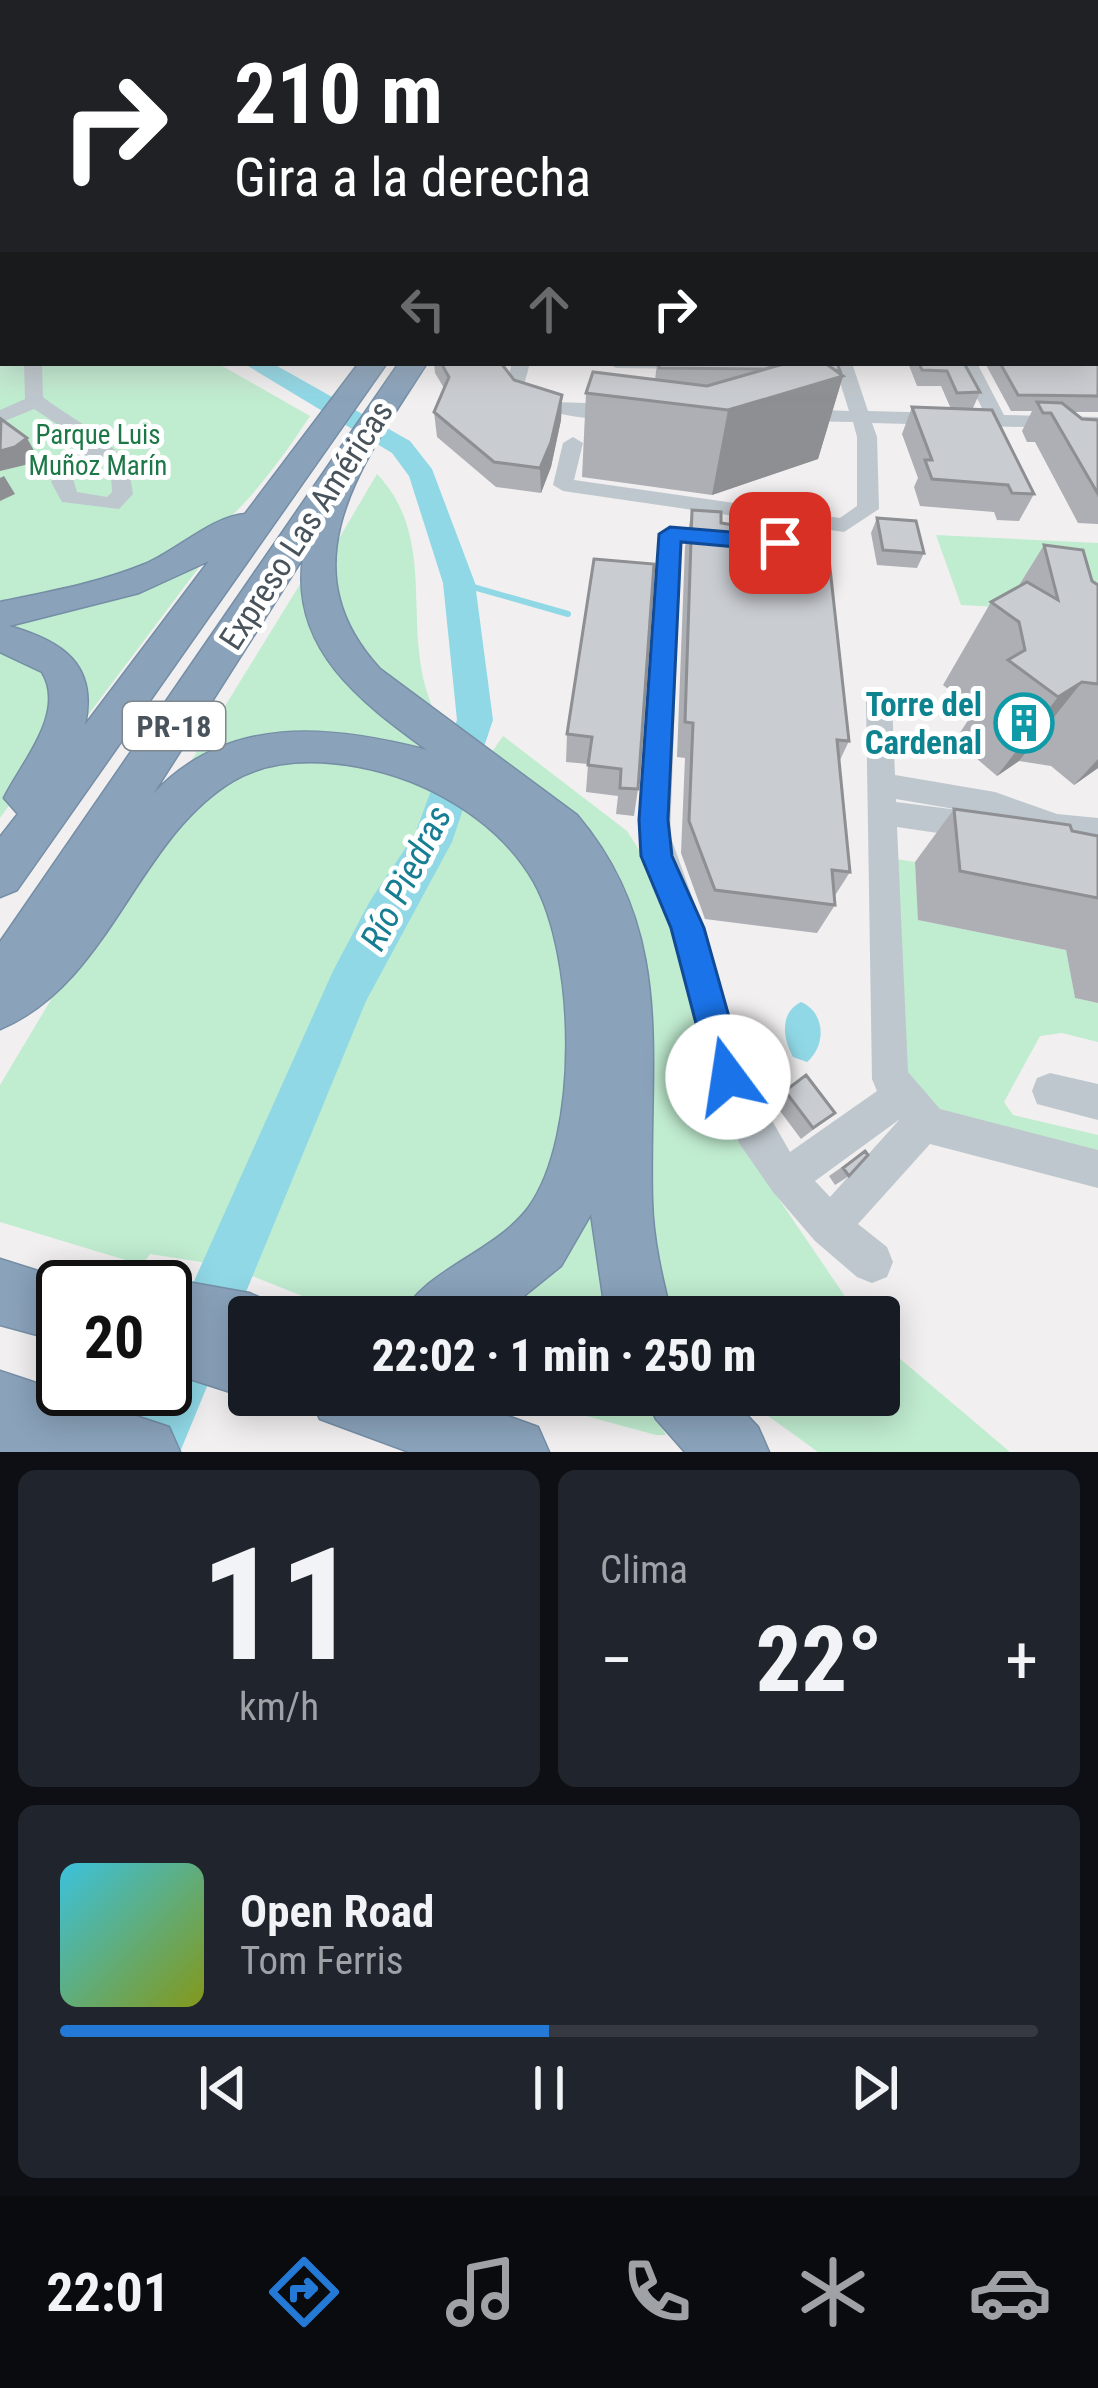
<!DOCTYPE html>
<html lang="es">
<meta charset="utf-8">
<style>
:root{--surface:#171b24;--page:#20242c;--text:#f1f3f6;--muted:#9ea1a6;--line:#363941;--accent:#2579d6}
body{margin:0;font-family:"Roboto Condensed",sans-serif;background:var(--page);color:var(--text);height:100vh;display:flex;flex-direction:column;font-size:45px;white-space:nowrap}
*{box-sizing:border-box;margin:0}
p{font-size:39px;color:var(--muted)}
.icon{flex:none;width:66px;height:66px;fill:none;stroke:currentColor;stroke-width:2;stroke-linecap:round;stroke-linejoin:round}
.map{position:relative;height:1452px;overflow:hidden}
.sheet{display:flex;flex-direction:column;gap:18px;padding:18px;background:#0d0f14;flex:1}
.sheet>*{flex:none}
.guide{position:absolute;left:0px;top:0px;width:1098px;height:366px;box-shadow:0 6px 30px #0003;background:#202124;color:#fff;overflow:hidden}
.speed{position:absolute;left:36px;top:1260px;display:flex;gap:24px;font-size:60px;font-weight:700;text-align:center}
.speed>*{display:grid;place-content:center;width:156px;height:156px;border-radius:50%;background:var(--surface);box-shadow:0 6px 30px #0003;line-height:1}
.speed .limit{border:6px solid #111;border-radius:18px;background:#fff;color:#111}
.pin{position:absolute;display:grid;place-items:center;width:102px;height:102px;color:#fff;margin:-51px;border-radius:24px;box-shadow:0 6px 18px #0006}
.me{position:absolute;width:132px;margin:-66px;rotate:346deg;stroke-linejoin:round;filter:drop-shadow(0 0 9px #0008)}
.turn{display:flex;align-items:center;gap:42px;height:252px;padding:0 36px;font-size:54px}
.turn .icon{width:156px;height:156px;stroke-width:2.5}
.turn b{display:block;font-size:84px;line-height:102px}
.lanes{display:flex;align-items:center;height:114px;padding:0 36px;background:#0003;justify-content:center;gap:60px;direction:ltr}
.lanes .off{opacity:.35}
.big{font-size:90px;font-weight:800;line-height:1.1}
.sheet .tile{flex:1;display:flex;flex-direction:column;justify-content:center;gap:18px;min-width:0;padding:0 42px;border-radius:18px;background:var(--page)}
.sheet .dial{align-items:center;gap:0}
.dial b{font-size:156px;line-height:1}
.song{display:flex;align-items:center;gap:36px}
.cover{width:144px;height:144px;border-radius:18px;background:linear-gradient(135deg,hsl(190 70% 55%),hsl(70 70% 35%))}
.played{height:12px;border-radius:6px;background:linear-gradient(90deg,var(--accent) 50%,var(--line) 50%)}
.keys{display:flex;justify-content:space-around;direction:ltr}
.heat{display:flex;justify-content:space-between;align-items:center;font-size:66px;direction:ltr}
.sheet .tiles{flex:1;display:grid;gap:18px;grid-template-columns:1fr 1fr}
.tile:last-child{grid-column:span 2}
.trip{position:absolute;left:228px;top:1296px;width:672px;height:120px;border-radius:12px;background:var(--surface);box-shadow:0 6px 30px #0003;font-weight:800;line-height:120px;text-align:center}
.tabs{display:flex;height:192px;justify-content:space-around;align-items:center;background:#090b0e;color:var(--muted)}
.tabs .icon{width:84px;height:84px}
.tabs .selected{color:var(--accent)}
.tabs b{font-size:54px;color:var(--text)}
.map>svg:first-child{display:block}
.green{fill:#c0ecd0}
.water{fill:#90d8e6}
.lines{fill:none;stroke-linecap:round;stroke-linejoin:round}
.stream{stroke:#90d8e6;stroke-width:6}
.river{fill:#90d8e6;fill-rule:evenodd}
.highway-casing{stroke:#758ea6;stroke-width:3}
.minor{fill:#bec7cd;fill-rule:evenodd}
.highway{fill:#8aa3bb;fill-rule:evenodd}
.wall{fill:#adafb4}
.shaded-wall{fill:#8d8f92}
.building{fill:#c9ccd1;stroke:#8d8f92;stroke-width:3}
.route{fill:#1a73e8;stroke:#114b97;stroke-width:3}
.labels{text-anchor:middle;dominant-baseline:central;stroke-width:10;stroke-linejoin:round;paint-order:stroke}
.far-park-label{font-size:27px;fill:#1d7847;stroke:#fff}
.shield{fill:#fff;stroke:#7f878c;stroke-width:3}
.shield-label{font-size:30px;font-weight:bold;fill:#48535b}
.street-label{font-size:33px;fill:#48535b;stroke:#fff}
.culture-label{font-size:33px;font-weight:bold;fill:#0d838f;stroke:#fff;text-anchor:end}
.water-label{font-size:36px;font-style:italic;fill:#167d93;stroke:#fff}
</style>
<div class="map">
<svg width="1098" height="1452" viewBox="0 0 1098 1452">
<rect width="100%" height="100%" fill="#f1efef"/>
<path class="green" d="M 0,215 L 3,363 L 217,363 L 310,416 C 211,566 167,570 0,608 Z
M 377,474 C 441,541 398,632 434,710 L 359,654 L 334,613 L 334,547 Z
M 936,535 L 1098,543 L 1098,612 L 961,605 Z
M 206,558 L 73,735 L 78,669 C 56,642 34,636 0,631 L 0,621 Z
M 310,568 L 311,594 L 434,757 L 376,740 L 180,779 Z
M 0,647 L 26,653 L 59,690 L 47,753 L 0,818 Z
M 503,736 L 627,831 L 652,870 L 749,1155 L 859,1317 L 669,1317 L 654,1281 L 645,1040 L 490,755 Z
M 277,758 L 379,764 L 438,792 L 440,804 L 333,1012 L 227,1266 L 150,1254 L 142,1265 L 0,1222 L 0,1085 L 131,866 L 174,811 Z
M 459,800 L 515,846 L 565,909 L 579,1086 L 532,1229 L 432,1305 L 395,1317 L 355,1317 L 242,1272 L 362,972 Z
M 544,825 L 612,1317 L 475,1317 L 588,1202 Z
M 889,858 L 915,862 L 919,920 L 1066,950 L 1075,998 L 1098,1003 L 1098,1042 L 1062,1033 L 1040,1036 L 1004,1102 L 1013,1115 L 1098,1135 L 1098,1159 L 944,1118 L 899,1074 Z
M 879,1341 L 1010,1452 L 818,1452 L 739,1395 L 879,1395 Z
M 509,1395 L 643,1395 L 666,1435 L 656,1435 Z"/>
<path class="water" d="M 801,1002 C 825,1012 827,1045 807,1062 L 793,1057 C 783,1039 779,1013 801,1002 Z"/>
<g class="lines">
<path class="stream" d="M 459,583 L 568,614"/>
<path class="river" d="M 0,202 L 3,202 L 3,213 L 0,213 Z
M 243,363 L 272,363 L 410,441 L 432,469 L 475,583 L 493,720 L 452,842 L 366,1001 L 180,1452 L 118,1452 L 146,1389 L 165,1389 L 165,1346 L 333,971 L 370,901 L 415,834 L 457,720 L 443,583 L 409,476 L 392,453 Z"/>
<defs>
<path id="highway" d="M 359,363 L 387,363 L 17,890 L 0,897 L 0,837 L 18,814 L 4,798 C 21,763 67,713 42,672 L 0,652 L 0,602 C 49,592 99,583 145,564 C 176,551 213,516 245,514 ZM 209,561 L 85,725 C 98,664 62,641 9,626 L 139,593 Z
M 399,363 L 427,363 C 365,460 283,564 380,669 L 577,815 C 677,933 648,1058 652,1200 C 653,1240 662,1278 672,1317 L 606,1317 L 591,1214 L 561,1266 L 498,1317 L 402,1317 C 421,1271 495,1253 529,1207 C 580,1135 576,957 534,882 C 511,842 475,813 434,792 C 378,764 290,747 233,781 C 135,840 111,983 0,1029 L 0,942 ZM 303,558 C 290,649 361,702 427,750 C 330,725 228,714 153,794 Z
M 0,1259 L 86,1286 L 63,1287 L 63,1342 L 0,1325 Z
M 165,1278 L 249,1293 L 272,1303 L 278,1317 L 249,1317 L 249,1395 L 256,1395 L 249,1398 L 165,1371 L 165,1287 L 144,1287 Z
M 0,1371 L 169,1427 L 180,1452 L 0,1452 Z
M 309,1395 L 449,1395 L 538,1427 L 549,1452 L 409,1452 L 320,1419 Z
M 645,1395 L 728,1395 L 758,1427 L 769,1452 L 685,1452 L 656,1419 Z"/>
</defs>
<use href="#highway" class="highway-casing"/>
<path class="minor" d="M 24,363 L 42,363 L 43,397 C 81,427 128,440 133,494 L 119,509 L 62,502 L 51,482 L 57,472 L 90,446 L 85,442 L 34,409 L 0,423 L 0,410 L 25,399 ZM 101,456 L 111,476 L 112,492 L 107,497 L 77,492 L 73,479 Z
M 512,363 L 530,363 L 524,385 L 553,402 L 620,404 L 629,410 C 600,429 529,412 506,386 Z
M 607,363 L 698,363 L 699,364 L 690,369 L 616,368 Z
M 834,363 L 852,363 L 868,411 L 985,414 L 959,363 L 977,363 L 1004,415 L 1098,417 L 1098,429 L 872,423 L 877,437 L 879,509 L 844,532 L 563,491 L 553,485 L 563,443 L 573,437 L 583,443 L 574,480 L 840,518 L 857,506 L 857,437 L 853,422 L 796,421 L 787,415 L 796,409 L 849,411 Z
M 670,527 L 723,532 L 734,539 L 723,546 L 681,542 L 670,835 L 705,933 L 746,1075 L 790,1152 L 877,1091 L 872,1079 L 866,702 L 879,692 L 892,702 L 895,775 L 995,792 L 1057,814 L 1098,818 L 1098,844 L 1031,838 L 1026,828 L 981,814 L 989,817 L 994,826 L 989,835 L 979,839 L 897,827 L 908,1072 L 940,1109 L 1098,1150 L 1098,1188 L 930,1144 L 858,1224 L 887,1247 L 893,1262 L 887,1277 L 872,1283 L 857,1277 L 815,1241 L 773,1192 L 739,1143 L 710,1075 L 673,933 L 643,850 L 638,820 L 659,534 ZM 896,799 L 966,811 L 896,802 ZM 900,1119 L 830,1197 L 815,1181 Z
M 1050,1073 L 1098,1084 L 1098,1120 L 1037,1104 L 1032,1091 L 1037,1078 Z"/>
<use href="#highway" class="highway"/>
</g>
<path class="wall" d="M 1098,359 L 1098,412 L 1072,412 L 1082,419 L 1098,420 L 1098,524 L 1078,523 L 1035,442 L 1027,442 L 1022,431 L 1032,411 L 1011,411 L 985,363 L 1095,363 Z
M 434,363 L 502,363 L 501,365 L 514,380 L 562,395 L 561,420 L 551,467 L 541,493 L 496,487 L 437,437 L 434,412 L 444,388 L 435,373 Z
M 657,363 L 837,363 L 839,373 L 843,376 L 818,459 L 712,495 L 582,477 L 586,393 L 655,380 Z
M 908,363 L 964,363 L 980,392 L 973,408 L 951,409 L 941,386 L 917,386 Z
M 912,407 L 1034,494 L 1019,521 L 997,520 L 994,512 L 920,506 L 914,487 L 918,478 L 902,434 Z
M 692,510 L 721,523 L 735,534 L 771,538 L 774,528 L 784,529 L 787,517 L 849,741 L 839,762 L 850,872 L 834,897 L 835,905 L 817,933 L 705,919 L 681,853 L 685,758 L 677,757 L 685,547 Z
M 877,518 L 924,553 L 917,568 L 877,565 L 871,533 Z
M 1044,545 L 1098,585 L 1098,768 L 1074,785 L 1051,766 L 1019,761 L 997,776 L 955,740 L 969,719 L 967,704 L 943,685 L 991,602 L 1018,587 Z
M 594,559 L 638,789 L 634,816 L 616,814 L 618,796 L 586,792 L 588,764 L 566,762 L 567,734 Z
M 954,809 L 1098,836 L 1098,1003 L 1075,998 L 1066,950 L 918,920 L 915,862 Z
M 785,1091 L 835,1113 L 801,1139 L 774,1103 Z
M 865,1151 L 849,1176 L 835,1185 L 829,1176 Z"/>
<path class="shaded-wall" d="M 843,376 L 818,459 L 712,495 L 728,410 Z
M 562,395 L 561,420 L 551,467 L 541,493 L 540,468 Z
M 27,438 L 37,456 L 25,465 L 0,471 L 0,451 Z
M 4,476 L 15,494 L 0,501 L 0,478 Z
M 1082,682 L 1019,761 L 997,776 L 1058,697 Z
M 1098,759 L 1098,768 L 1074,785 Z"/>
<path class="building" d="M 1095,196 L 1098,196 L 1098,343 L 1095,344 Z
M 1095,357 L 1098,359 L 1098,396 L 1018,395 L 1000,363 L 1095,363 Z
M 441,363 L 501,363 L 514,380 L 562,395 L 551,442 L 540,468 L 494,462 L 434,412 L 449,377 Z
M 659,363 L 787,363 L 765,369 L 659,368 Z
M 787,363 L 825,363 L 843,376 L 728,410 L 586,393 L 593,372 L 707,386 Z
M 825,363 L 837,363 L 840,371 L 835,370 Z
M 919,363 L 964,363 L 980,392 L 957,393 L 947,371 L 922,370 Z
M 1037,402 L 1062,403 L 1082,419 L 1098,420 L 1098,494 L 1051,413 L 1043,413 Z
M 912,407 L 992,410 L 1034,494 L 1012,493 L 1008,485 L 932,479 L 925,460 L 932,460 Z
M 1,419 L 27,438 L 15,447 L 0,451 Z
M 692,510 L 721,512 L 721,523 L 734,525 L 735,534 L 773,538 L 774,528 L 788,529 L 787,517 L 818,520 L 828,550 L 849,741 L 837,740 L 850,872 L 832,870 L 835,905 L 715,890 L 689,821 L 693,723 L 685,722 Z
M 877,518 L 916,521 L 924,553 L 883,550 Z
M 1044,545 L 1083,550 L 1092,581 L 1098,585 L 1098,684 L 1082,682 L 1058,697 L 1008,660 L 1025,650 L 1019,622 L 991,602 L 1027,582 L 1058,600 Z
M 594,559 L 654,564 L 638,789 L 620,788 L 621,769 L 588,765 L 592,737 L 567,734 Z
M 954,809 L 1070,825 L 1072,831 L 1098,836 L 1098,898 L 960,871 Z
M 806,1075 L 835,1113 L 813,1128 L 785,1091 Z
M 865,1151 L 868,1155 L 849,1176 L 843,1168 Z"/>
<linearGradient id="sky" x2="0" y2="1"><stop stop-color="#85c2e7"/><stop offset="0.49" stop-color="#f9f8f8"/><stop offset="1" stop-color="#f9f8f8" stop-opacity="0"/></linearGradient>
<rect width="1098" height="399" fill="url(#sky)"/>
<path class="route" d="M 670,527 L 780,536 L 791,543 L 780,551 L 681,542 L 668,820 L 672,856 L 704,928 L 746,1077 L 741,1090 L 728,1096 L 715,1090 L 710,1077 L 671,928 L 641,856 L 639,820 L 659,534 Z"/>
<defs>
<symbol id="building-ring" viewBox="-11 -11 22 22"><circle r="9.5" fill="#fff" stroke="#0f9aa8" stroke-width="1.5"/><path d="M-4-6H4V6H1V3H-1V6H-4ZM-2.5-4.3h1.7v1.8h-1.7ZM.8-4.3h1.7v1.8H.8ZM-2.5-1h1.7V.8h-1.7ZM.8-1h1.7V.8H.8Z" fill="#0f9aa8"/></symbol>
</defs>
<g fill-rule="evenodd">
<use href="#building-ring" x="991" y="690" width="66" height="66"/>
</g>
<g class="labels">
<g class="far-park-label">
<text x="98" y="435">Parque Luis<tspan x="98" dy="31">Muñoz Marín</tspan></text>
</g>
<rect class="shield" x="123" y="702" width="102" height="48" rx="9"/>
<g class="shield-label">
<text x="174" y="726">PR-18</text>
</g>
<g class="street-label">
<text transform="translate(306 525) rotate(-57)">Expreso Las Américas</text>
</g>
<g class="culture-label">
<text x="982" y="704">Torre del<tspan x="982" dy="38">Cardenal</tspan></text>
</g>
<g class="water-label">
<text transform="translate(406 878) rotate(-63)">Río Piedras</text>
</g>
</g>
</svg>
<div class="speed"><div class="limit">20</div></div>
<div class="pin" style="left:780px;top:543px;background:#d93025"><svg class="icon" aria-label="arrive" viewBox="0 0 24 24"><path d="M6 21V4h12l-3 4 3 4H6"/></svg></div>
<svg class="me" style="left:728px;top:1077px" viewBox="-20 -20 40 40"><circle r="19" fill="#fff"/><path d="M0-13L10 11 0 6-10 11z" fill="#1a73e8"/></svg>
<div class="trip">22:02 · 1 min · 250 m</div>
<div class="guide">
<div class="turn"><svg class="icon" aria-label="right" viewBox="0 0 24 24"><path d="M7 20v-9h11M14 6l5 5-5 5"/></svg><div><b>210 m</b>Gira a la derecha</div></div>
<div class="lanes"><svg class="icon off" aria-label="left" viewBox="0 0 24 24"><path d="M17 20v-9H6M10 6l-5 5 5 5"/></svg><svg class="icon off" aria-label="ahead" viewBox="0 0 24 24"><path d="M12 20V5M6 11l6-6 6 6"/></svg><svg class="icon" aria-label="right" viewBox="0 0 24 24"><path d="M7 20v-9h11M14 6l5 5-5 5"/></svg></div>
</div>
</div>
<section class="sheet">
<div class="tiles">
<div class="tile dial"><b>11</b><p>km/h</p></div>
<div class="tile"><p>Clima</p>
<div class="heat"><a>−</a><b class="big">22°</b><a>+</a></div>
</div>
<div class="tile">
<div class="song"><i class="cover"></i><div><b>Open Road</b><p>Tom Ferris</p></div></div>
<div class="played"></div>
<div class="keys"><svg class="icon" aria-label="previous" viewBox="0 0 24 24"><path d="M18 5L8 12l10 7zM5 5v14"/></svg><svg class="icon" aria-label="pause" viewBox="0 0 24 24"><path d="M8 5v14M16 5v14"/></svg><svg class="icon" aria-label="next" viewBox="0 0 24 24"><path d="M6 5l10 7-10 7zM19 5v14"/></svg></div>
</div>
</div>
</section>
<nav class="tabs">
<b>22:01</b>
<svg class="icon selected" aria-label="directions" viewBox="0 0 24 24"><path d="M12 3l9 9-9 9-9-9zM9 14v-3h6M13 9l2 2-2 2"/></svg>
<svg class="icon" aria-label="music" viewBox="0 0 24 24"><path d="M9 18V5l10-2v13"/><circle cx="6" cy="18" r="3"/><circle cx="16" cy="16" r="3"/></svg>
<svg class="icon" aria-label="phone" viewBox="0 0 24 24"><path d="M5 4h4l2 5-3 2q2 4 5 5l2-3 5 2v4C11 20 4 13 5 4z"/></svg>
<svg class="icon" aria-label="climate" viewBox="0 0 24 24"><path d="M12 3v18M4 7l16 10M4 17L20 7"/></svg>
<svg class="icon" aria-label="car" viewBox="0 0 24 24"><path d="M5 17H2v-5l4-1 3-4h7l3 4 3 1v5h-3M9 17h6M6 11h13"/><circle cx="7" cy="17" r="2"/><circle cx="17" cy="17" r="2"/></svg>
</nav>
